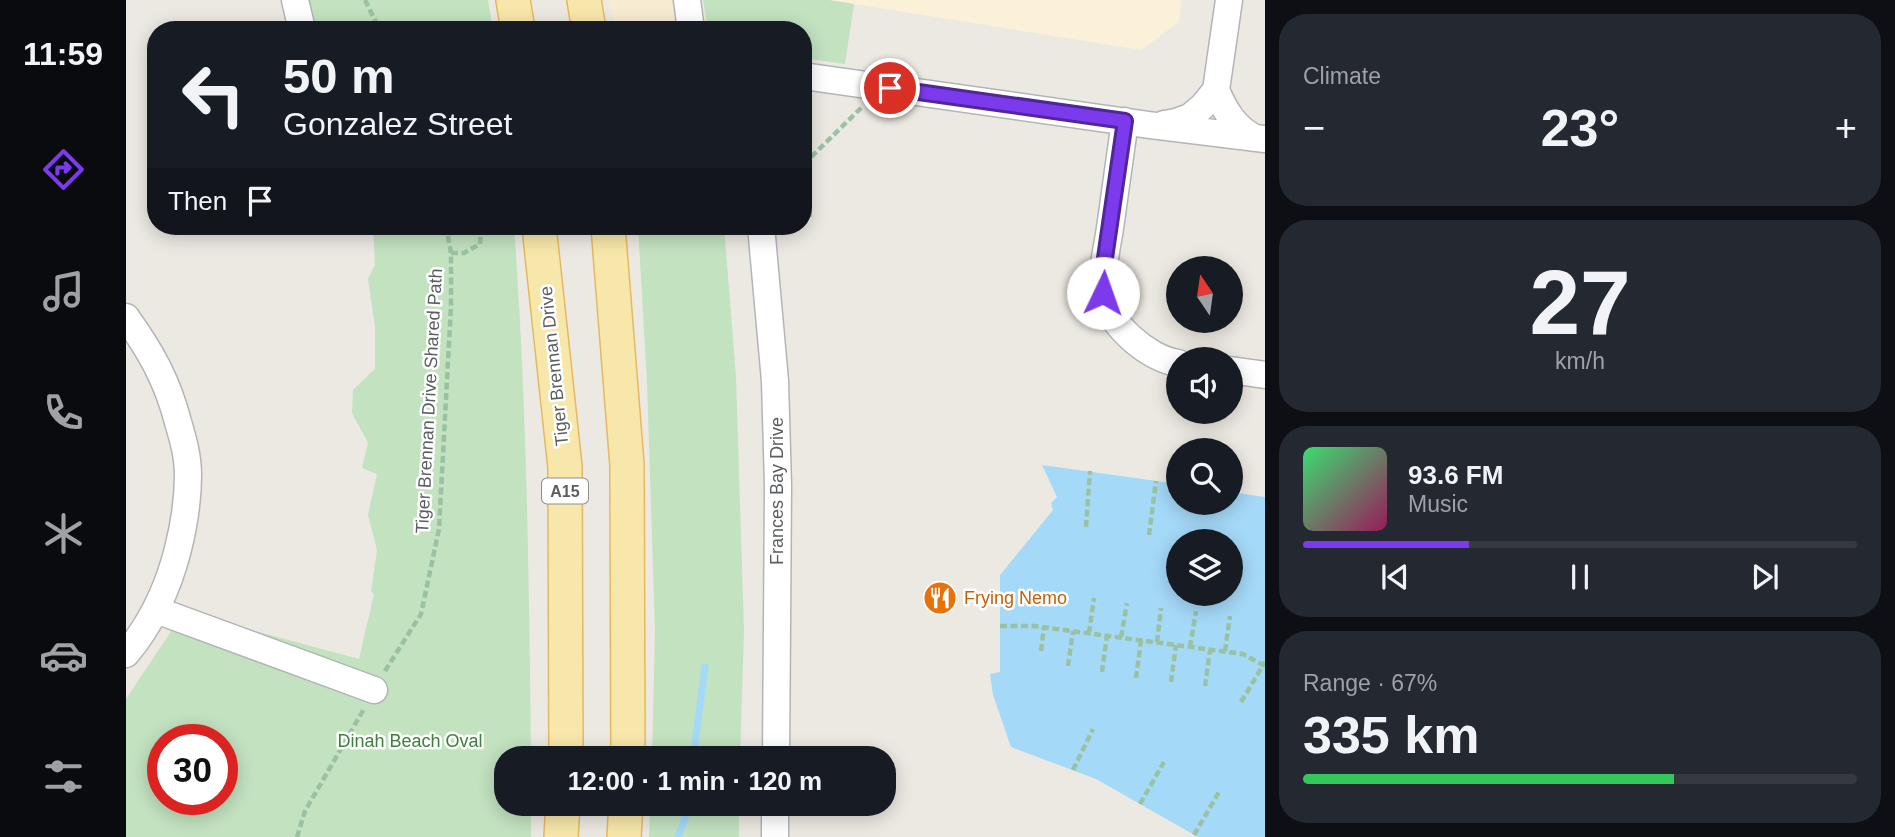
<!DOCTYPE html>
<meta charset="utf-8">
<style>
:root{--surface:#171b24;--page:#242831;--text:#f1f3f6;--muted:#9ea1a6;--line:#363941;--accent:#7c3aed}
body{margin:0;font-family:Helvetica,sans-serif;background:var(--page);color:var(--text);height:100vh;display:flex;flex-direction:column;font-size:26px;white-space:nowrap}
*{box-sizing:border-box;margin:0}
p{font-size:23px;color:var(--muted)}
.icon{flex:none;width:38px;height:38px;fill:none;stroke:currentColor;stroke-width:2;stroke-linecap:round;stroke-linejoin:round}
.map{position:relative;flex:1;overflow:hidden}
.details{display:flex;flex-direction:column;gap:14px;padding:14px;background:#0d0f14;width:630px}
.details>*{flex:none}
.banner{position:absolute;left:21px;top:21px;width:665px;height:214px;border-radius:28px;box-shadow:0 4px 18px #0003;background:#171b24;color:var(--text);overflow:hidden}
.needle{width:46px;rotate:347deg}
.controls{position:absolute;left:1040px;top:256px;display:grid;gap:14px}
.controls a{display:grid;place-items:center;width:77px;height:77px;border-radius:50%;background:var(--surface);box-shadow:0 4px 18px #0003;font-size:35px}
.speed{position:absolute;left:21px;top:724px;display:flex;gap:14px;font-size:35px;font-weight:700;text-align:center}
.speed>*{display:grid;place-content:center;width:91px;height:91px;border-radius:50%;background:var(--surface);box-shadow:0 4px 18px #0003;line-height:1}
.speed .limit{border:10px solid #d22;background:#fff;color:#111}
.pin{position:absolute;display:grid;place-items:center;width:60px;height:60px;color:#fff;margin:-30px;border:4px solid #fff;border-radius:50%;box-shadow:0 2px 7px #0007}
.me{position:absolute;width:77px;margin:-38px;rotate:3deg;stroke-linejoin:round;filter:drop-shadow(0 0 5px #0008)}
.turn{display:flex;align-items:center;gap:24px;height:147px;padding:0 21px;font-size:32px}
.turn .icon{width:91px;height:91px;stroke-width:2.5}
.turn b{display:block;font-size:49px;line-height:60px}
.then{display:flex;align-items:center;height:66px;padding:0 21px;background:#0003;gap:14px;font-size:26px}
.big{font-size:52px;font-weight:600;line-height:1.1}
.details .card{flex:1;display:flex;flex-direction:column;justify-content:center;gap:10px;min-width:0;padding:0 24px;border-radius:28px;background:var(--page)}
.details .dial{align-items:center;gap:0}
.dial b{font-size:91px;line-height:1}
.song{display:flex;align-items:center;gap:21px}
.cover{width:84px;height:84px;border-radius:10px;background:linear-gradient(135deg,hsl(140 70% 55%),hsl(330 70% 35%))}
.played{height:7px;border-radius:4px;background:linear-gradient(90deg,var(--accent) 30%,var(--line) 30%)}
.keys{display:flex;justify-content:space-around;direction:ltr}
.heat{display:flex;justify-content:space-between;align-items:center;font-size:38px;direction:ltr}
.charge{height:10px;border-radius:5px;background:linear-gradient(90deg,#34c759 67%,var(--line) 0)}
.trip{position:absolute;left:368px;top:746px;width:402px;height:70px;border-radius:28px;background:var(--surface);box-shadow:0 4px 18px #0003;font-weight:600;line-height:70px;text-align:center}
main{display:flex;flex:1;min-height:0}
.tab-bar{display:flex;flex-direction:column;width:126px;justify-content:space-around;align-items:center;background:#090b0e;color:var(--muted)}
.tab-bar .icon{width:49px;height:49px}
.tab-bar .current{color:var(--accent)}
.tab-bar b{font-size:32px;color:var(--text)}
.map>svg:first-child{display:block}
.commercial{fill:#fbf0d8}
.green{fill:#c2e2c0;fill-rule:evenodd}
.sand{fill:#f7ecd2}
.water{fill:#a5d9f8;fill-rule:evenodd}
.lines{fill:none;stroke-linecap:round;stroke-linejoin:round}
.stream{stroke:#a5d9f8;stroke-width:7}
.minor-casing{stroke:#b2b5b8;stroke-width:29}
.major-casing{stroke:#e6b861;stroke-width:36}
.path{stroke:#9ac2a2;stroke-width:4.5;stroke-dasharray:7 3.5;stroke-linecap:butt}
.minor{stroke:#fff;stroke-width:26}
.major{stroke:#f8e7aa;stroke-width:33}
.route-casing{stroke:#51269a;stroke-width:18}
.route{stroke:#7c3aed;stroke-width:12}
.labels{text-anchor:middle;dominant-baseline:central;stroke-width:5;stroke-linejoin:round;paint-order:stroke}
.shield{fill:#fff;stroke:#8c8e90;stroke-width:2}
.shield-label{font-size:16px;font-weight:bold;fill:#5a5e61}
.street-label{font-size:18px;fill:#5a5e61;stroke:#fff}
.food-label{font-size:18px;fill:#c56008;stroke:#fff;text-anchor:start}
.park-label{font-size:18px;fill:#3c803b;stroke:#fff}
</style>
<main>
<nav class="tab-bar">
<b>11:59</b>
<svg class="icon current" aria-label="directions" viewBox="0 0 24 24"><path d="M12 3l9 9-9 9-9-9zM9 14v-3h6M13 9l2 2-2 2"/></svg>
<svg class="icon" aria-label="music" viewBox="0 0 24 24"><path d="M9 18V5l10-2v13"/><circle cx="6" cy="18" r="3"/><circle cx="16" cy="16" r="3"/></svg>
<svg class="icon" aria-label="phone" viewBox="0 0 24 24"><path d="M5 4h4l2 5-3 2q2 4 5 5l2-3 5 2v4C11 20 4 13 5 4z"/></svg>
<svg class="icon" aria-label="climate" viewBox="0 0 24 24"><path d="M12 3v18M4 7l16 10M4 17L20 7"/></svg>
<svg class="icon" aria-label="car" viewBox="0 0 24 24"><path d="M5 17H2v-5l4-1 3-4h7l3 4 3 1v5h-3M9 17h6M6 11h13"/><circle cx="7" cy="17" r="2"/><circle cx="17" cy="17" r="2"/></svg>
<svg class="icon" aria-label="filters" viewBox="0 0 24 24"><path d="M4 7h16M4 17h16"/><circle cx="9" cy="7" r="2"/><circle cx="15" cy="17" r="2"/></svg>
</nav>
<div class="map">
<svg width="1139" height="837" viewBox="0 0 1139 837">
<rect width="100%" height="100%" fill="#ece9e2"/>
<path class="commercial" d="M 703,0 L 1056,0 L 1053,22 L 1015,50 Z"/>
<path class="green" d="M 183,0 L 362,0 L 367,30 L 190,30 Z
M 577,0 L 703,0 L 728,4 L 719,64 L 677,58 L 677,30 L 582,30 Z
M 247,226 L 388,226 C 401,403 403,580 405,758 L 380,758 L 380,803 L 405,803 L 405,837 L 0,837 L 0,699 L 58,612 L 233,659 L 248,594 L 245,592 L 251,550 L 242,515 L 251,474 L 236,468 L 242,443 L 226,413 L 227,390 L 249,369 L 249,327 L 242,279 L 249,265 ZM 37,740 L 96,740 L 96,800 L 37,800 Z
M 512,226 L 598,226 L 610,377 L 618,631 L 614,758 L 526,758 L 529,631 L 521,382 Z
M 524,803 L 613,803 L 613,837 L 523,837 Z"/>
<path class="sand" d="M 482,0 L 549,0 L 555,30 L 492,30 L 489,25 Z"/>
<path class="water" d="M 916,465 L 1052,484 L 1052,502 L 1104,502 L 1104,492 L 1139,497 L 1139,837 L 1072,837 L 970,779 L 885,747 L 867,695 L 864,674 L 874,672 L 874,575 L 927,510 L 925,503 L 931,497 ZM 1052,541 L 1104,541 L 1104,593 L 1052,593 Z"/>
<g class="lines">
<path class="stream" d="M 567,758 L 579,667
M 552,837 L 559,819 L 561,803"/>
<defs>
<path id="minor" d="M 169,0 L 176,30
M 561,0 L 565,30
M 677,76 L 1023,125 L 1139,139
M 1090,90 C 1099,111 1109,128 1129,138
M 999,121 C 994,157 989,192 984,228 C 981,248 975,272 977,292 C 981,323 1022,359 1052,363
M 1038,124 L 1050,122 L 1064,117 L 1077,106 L 1090,90 L 1103,0
M 635,226 L 649,381 L 652,486 L 650,758
M 0,317 C 25,352 41,380 52,422 C 57,439 62,456 62,475 C 62,500 58,525 52,549 C 42,589 26,623 0,654
M 1104,370 L 1139,375
M 30,610 L 248,690
M 649,837 L 649,803"/>
<path id="major" d="M 387,0 L 392,30
M 458,0 L 463,30
M 413,226 L 439,467 L 440,758
M 482,226 L 501,465 L 502,758
M 435,837 L 437,803
M 498,837 L 500,803"/>
</defs>
<use href="#minor" class="minor-casing"/>
<use href="#major" class="major-casing"/>
<path class="path" d="M 239,0 L 254,30
M 684,217 L 679,163 L 737,106
M 325,253 L 338,253 L 354,244 L 355,226
M 960,527 L 964,471
M 1023,535 L 1030,481
M 874,626 L 908,626 L 1117,654 L 1139,666
M 963,633 L 968,598
M 995,637 L 1001,603
M 1031,642 L 1035,608
M 1064,647 L 1070,611
M 915,651 L 918,627
M 1099,651 L 1104,616
M 942,666 L 947,631
M 259,671 L 295,614 L 313,529 L 325,306 L 325,253 L 320,226
M 976,672 L 981,635
M 1010,678 L 1015,640
M 1045,682 L 1050,645
M 1079,686 L 1084,650
M 1115,702 L 1139,662
M 947,770 L 967,729
M 1014,804 L 1038,762
M 1068,835 L 1093,792
M 171,837 L 179,811 L 238,709"/>
<use href="#minor" class="minor"/>
<use href="#major" class="major"/>
</g>
<g class="lines">
<defs>
<path id="route" d="M 764,88 L 999,121 L 979,258 L 977,293"/>
</defs>
<use href="#route" class="route-casing"/>
<use href="#route" class="route"/>
</g>
<defs>
<symbol id="restaurant-disc" viewBox="-11 -11 22 22"><circle r="9.5" fill="#e8710a" stroke="#fff"/><path d="M-5-6h1v4h1v-4h1v4h1v-4h1v5L-1.5 .5V6h-2V.5L-5-1ZM5-6V6H3V1.5H1.5Q1.5-4 5-6Z" fill="#fff"/></symbol>
</defs>
<g fill-rule="evenodd">
<use href="#restaurant-disc" x="795" y="579" width="38" height="38"/>
</g>
<g class="labels">
<rect class="shield" x="416" y="478.5" width="46" height="25" rx="5"/>
<g class="shield-label">
<text x="439" y="491">A15</text>
</g>
<g class="street-label">
<text transform="translate(428 366) rotate(-96)">Tiger Brennan Drive</text>
<text transform="translate(303 401) rotate(-87)">Tiger Brennan Drive Shared Path</text>
<text transform="translate(651 491) rotate(-90)">Frances Bay Drive</text>
</g>
<g class="food-label">
<text x="838" y="598">Frying Nemo</text>
</g>
<g class="park-label">
<text x="284" y="741">Dinah Beach Oval</text>
</g>
</g>
</svg>
<div class="controls">
<a><svg class="needle" viewBox="-14 -14 28 28"><path d="M0-13l5 13h-10z" fill="#e53935"/><path d="M0 13l5-13h-10z" fill="#9ea1a6"/></svg></a>
<a><svg class="icon" aria-label="sound" viewBox="0 0 24 24"><path d="M4 9h4l5-4v14l-5-4H4zM17 9q2 3 0 6"/></svg></a>
<a><svg class="icon" aria-label="search" viewBox="0 0 24 24"><circle cx="10" cy="10" r="6"/><path d="M15 15l6 6"/></svg></a>
<a><svg class="icon" aria-label="layers" viewBox="0 0 24 24"><path d="M12 4l9 5-9 5-9-5zM3 14l9 5 9-5"/></svg></a>
</div>
<div class="speed"><div class="limit">30</div></div>
<div class="pin" style="left:764px;top:88px;background:#d93025"><svg class="icon" aria-label="arrive" viewBox="0 0 24 24"><path d="M6 21V4h12l-3 4 3 4H6"/></svg></div>
<svg class="me" style="left:977px;top:293px" viewBox="-20 -20 40 40"><circle r="19" fill="#fff"/><path d="M0-13L10 11 0 6-10 11z" fill="#7c3aed"/></svg>
<div class="trip">12:00 · 1 min · 120 m</div>
<div class="banner">
<div class="turn"><svg class="icon" aria-label="left" viewBox="0 0 24 24"><path d="M17 20v-9H6M10 6l-5 5 5 5"/></svg><div><b>50 m</b>Gonzalez Street</div></div>
<div class="then">Then<svg class="icon" aria-label="arrive" viewBox="0 0 24 24"><path d="M6 21V4h12l-3 4 3 4H6"/></svg></div>
</div>
</div>
<section class="details">
<div class="card"><p>Climate</p>
<div class="heat"><a>−</a><b class="big">23°</b><a>+</a></div>
</div>
<div class="card dial"><b>27</b><p>km/h</p></div>
<div class="card">
<div class="song"><i class="cover"></i><div><b>93.6 FM</b><p>Music</p></div></div>
<div class="played"></div>
<div class="keys"><svg class="icon" aria-label="previous" viewBox="0 0 24 24"><path d="M18 5L8 12l10 7zM5 5v14"/></svg><svg class="icon" aria-label="pause" viewBox="0 0 24 24"><path d="M8 5v14M16 5v14"/></svg><svg class="icon" aria-label="next" viewBox="0 0 24 24"><path d="M6 5l10 7-10 7zM19 5v14"/></svg></div>
</div>
<div class="card"><p>Range · 67%</p><b class="big">335 km</b><div class="charge"></div></div>
</section>
</main>
